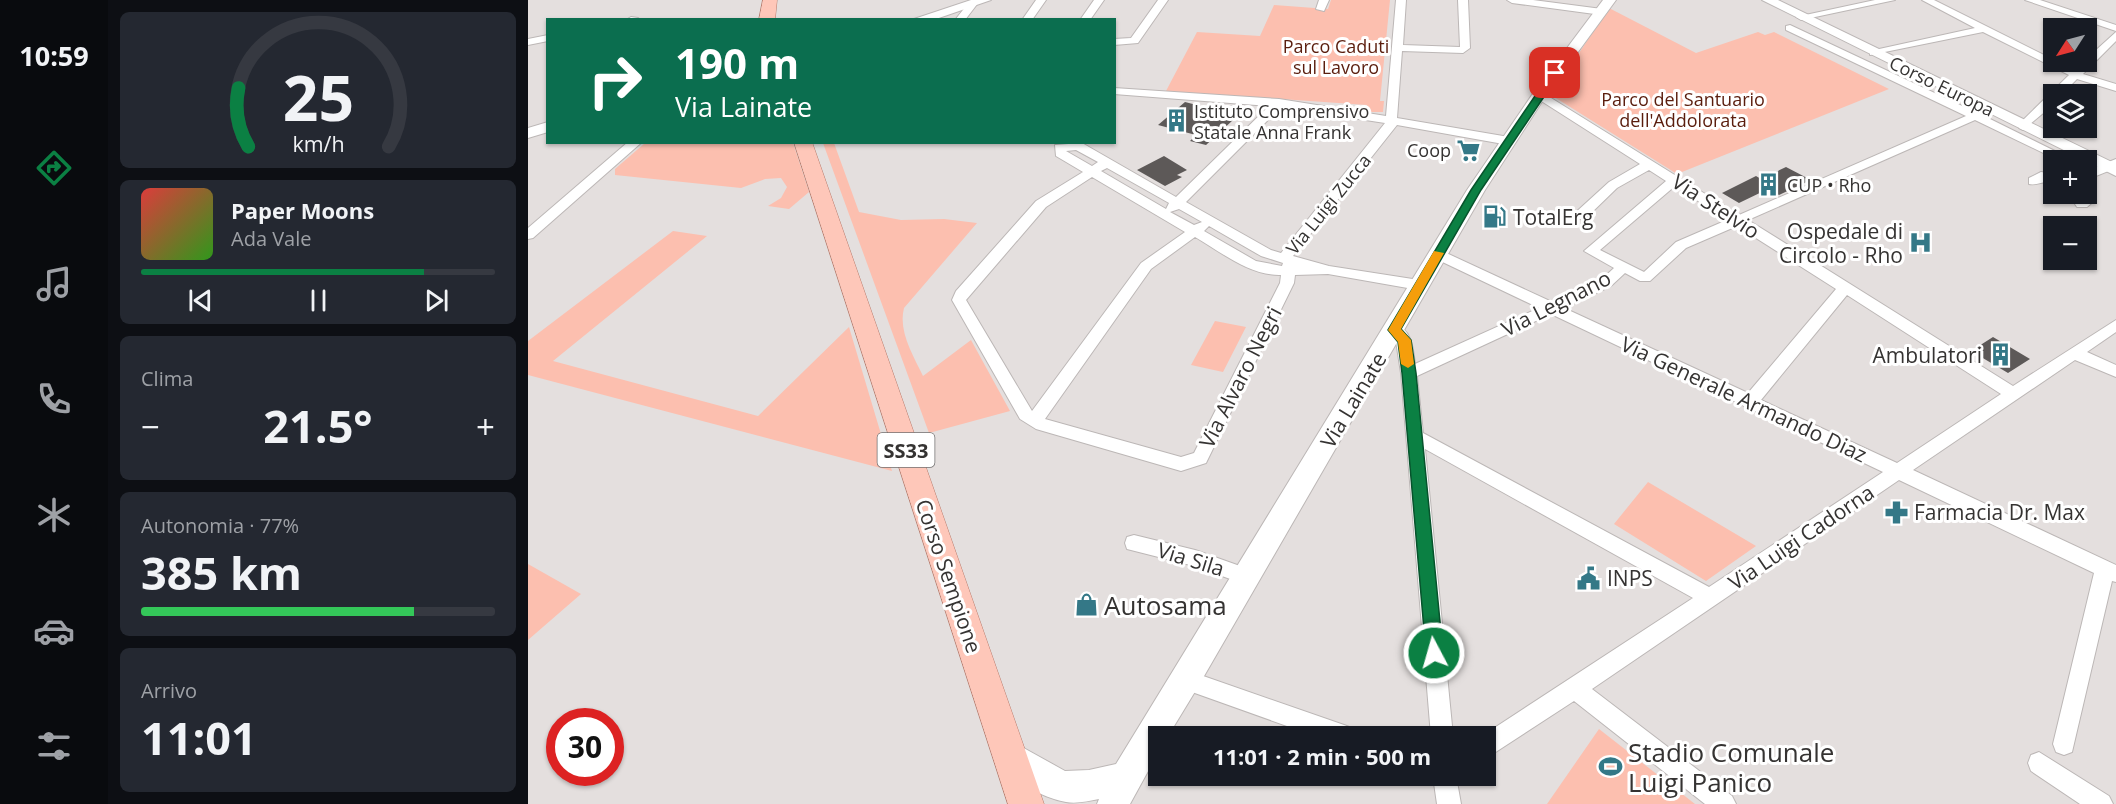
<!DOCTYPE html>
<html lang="it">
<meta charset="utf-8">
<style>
:root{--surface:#171b24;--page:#242831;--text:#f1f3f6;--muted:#9ea1a6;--line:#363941;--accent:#0b8043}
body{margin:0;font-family:"Open Sans",sans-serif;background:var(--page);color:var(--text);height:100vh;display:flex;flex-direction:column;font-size:22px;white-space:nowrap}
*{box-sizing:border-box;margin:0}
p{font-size:20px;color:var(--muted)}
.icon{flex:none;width:33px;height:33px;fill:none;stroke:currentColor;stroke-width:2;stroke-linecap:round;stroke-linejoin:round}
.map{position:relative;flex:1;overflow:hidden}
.panel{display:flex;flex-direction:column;gap:12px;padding:12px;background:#0d0f14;width:420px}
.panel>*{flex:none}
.guide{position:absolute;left:18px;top:18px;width:570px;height:126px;border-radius:0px;box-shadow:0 2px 4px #0004;background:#0b6e4f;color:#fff;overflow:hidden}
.needle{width:39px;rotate:234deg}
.buttons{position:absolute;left:1515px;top:18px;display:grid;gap:12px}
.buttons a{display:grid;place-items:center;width:54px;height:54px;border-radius:0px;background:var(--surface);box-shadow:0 2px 4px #0004;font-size:30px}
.speed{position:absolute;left:18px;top:708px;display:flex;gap:12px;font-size:30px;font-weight:700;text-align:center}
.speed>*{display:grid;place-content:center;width:78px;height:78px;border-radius:50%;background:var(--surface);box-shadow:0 2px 4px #0004;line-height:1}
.speed .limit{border:9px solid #d22;background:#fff;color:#111}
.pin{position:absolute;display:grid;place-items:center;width:51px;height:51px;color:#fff;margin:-26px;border-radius:12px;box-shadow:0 3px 9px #0006}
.me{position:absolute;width:66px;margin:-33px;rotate:354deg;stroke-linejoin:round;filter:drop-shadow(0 0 4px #0008)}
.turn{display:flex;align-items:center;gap:21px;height:126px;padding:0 30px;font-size:27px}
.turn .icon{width:78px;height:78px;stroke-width:2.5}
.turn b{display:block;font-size:42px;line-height:51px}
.big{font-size:45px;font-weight:700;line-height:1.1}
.panel .card{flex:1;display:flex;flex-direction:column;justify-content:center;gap:9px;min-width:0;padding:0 21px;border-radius:9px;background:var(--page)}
.panel .dial{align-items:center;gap:0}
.dial svg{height:156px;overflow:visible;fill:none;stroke:var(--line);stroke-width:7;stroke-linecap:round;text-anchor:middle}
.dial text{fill:var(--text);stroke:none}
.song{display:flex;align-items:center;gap:18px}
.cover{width:72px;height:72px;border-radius:9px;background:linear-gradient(135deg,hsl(0 70% 55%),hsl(110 70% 35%))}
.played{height:6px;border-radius:3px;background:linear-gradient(90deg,var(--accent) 80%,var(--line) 80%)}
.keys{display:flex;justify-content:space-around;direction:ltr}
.heat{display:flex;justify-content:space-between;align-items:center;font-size:33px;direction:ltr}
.charge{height:9px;border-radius:4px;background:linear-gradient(90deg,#34c759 77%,var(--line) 0)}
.trip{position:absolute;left:620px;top:726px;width:348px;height:60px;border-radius:0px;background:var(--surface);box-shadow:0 2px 4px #0004;font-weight:700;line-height:60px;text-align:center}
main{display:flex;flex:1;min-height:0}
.menu{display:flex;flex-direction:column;width:108px;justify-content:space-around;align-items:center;background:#090b0e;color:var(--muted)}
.menu .icon{width:42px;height:42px}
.menu .current{color:var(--accent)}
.menu b{font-size:27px;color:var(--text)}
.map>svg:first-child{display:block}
.green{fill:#fcbfaf}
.building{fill:#5d5958}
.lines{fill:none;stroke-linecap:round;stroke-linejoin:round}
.street-casing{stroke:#bcb7b6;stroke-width:2}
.secondary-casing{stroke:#bcb7b6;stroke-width:2}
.primary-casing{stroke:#b77b6c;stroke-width:1}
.street{fill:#fff;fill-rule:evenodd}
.secondary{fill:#fff;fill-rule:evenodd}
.primary{fill:#fec7b9;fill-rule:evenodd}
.route{fill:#0b8043;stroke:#07532c;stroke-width:1.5}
.slow{fill:#f59e0b}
.labels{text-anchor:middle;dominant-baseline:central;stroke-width:6;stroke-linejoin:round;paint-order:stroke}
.far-park-label{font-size:18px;fill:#5a1d0d;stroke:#fff}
.far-street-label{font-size:18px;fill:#353332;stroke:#fff}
.far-poi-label{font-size:18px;fill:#353332;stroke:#fff;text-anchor:start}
.shield{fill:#fff;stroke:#727070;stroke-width:1.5}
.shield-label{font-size:20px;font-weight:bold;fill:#353332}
.street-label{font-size:21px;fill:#353332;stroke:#fff}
.poi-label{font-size:21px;fill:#353332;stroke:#fff;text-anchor:start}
.near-poi-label{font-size:26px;fill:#353332;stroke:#fff;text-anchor:start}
</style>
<main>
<nav class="menu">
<b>10:59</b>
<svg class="icon current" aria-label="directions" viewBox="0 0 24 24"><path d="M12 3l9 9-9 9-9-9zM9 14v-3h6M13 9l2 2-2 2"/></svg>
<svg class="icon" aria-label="music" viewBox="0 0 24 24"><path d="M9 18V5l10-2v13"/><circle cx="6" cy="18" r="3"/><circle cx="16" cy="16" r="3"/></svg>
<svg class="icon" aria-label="phone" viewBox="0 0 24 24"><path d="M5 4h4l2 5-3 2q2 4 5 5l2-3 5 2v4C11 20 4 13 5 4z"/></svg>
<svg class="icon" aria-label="climate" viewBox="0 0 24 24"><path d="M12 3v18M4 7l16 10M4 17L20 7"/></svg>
<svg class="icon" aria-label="car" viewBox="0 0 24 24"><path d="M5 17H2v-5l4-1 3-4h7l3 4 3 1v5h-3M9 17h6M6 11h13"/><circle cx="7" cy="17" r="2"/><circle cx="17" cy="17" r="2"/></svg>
<svg class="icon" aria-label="filters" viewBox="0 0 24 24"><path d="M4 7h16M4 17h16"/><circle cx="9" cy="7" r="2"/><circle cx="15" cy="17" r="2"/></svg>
</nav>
<section class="panel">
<div class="card dial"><svg viewBox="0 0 100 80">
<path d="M14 69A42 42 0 1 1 86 69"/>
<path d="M14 69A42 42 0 0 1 9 39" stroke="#0b8043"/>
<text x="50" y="56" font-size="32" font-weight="700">25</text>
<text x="50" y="72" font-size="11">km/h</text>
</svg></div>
<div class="card">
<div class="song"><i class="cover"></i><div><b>Paper Moons</b><p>Ada Vale</p></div></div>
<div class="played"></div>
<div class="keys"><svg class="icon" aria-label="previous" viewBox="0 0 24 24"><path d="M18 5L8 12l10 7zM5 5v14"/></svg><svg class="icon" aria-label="pause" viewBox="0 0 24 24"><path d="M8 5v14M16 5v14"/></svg><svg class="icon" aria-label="next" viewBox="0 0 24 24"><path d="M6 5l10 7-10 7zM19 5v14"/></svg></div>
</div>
<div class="card"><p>Clima</p>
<div class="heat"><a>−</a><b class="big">21.5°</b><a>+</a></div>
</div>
<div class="card"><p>Autonomia · 77%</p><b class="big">385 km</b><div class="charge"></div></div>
<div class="card"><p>Arrivo</p><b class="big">11:01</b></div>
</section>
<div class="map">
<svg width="1588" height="804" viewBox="0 0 1588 804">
<rect width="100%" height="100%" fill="#e4dfde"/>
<path class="green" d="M 803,0 L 862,0 L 852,101 L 856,101 L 855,112 L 838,112 L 839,105 L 638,91 L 669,32 L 732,36 L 746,5 L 800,9 Z
M 1081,8 L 1168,53 L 1230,32 L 1237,35 L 1246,32 L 1361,89 L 1149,174 L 1023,95 Z
M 117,143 L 265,143 L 281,192 L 261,209 L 240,206 L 253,198 L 259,187 L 253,178 L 237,179 L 213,188 L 87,175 L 87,169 Z
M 295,143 L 306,143 L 331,212 L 373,220 L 416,219 L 449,223 L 376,308 C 370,331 385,355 395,376 L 443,340 L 482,411 L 401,433 Z
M 145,231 L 179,236 L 25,361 L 230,416 L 321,327 L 364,471 L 0,375 L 0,341 Z
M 687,321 L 718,327 L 695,372 L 663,365 Z
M 1120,482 L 1228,546 L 1178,581 L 1086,524 Z
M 0,564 L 53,594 L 0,640 Z
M 1071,729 L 1167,804 L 1019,804 Z"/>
<path class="building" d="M 657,102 L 696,112 L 704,105 L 718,108 L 678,145 L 662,141 L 668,135 L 630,125 Z
M 636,156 L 659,170 L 649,175 L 654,177 L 637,186 L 609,170 Z
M 1258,167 L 1283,180 L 1251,195 L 1240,189 L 1211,203 L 1194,193 L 1228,176 L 1233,179 Z
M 1465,337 L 1502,359 L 1480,373 L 1443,351 Z"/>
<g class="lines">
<defs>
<path id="street" d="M 508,0 L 518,0 L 504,20 L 494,20 Z
M 566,0 L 576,0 L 562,20 L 552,20 Z
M 630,0 L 640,0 L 610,43 L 586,45 L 586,39 L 603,38 Z
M 791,0 L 801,0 L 796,11 L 788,9 Z
M 868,0 L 878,0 L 875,45 L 932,47 L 930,0 L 940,0 L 942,48 L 935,53 L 874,51 L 869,118 L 981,137 L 987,141 L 981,145 L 869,125 L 765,256 L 801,266 L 891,280 L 898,285 L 896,288 L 891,290 L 800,274 L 767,275 L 766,283 L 678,463 L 653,471 L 508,429 L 492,419 L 424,300 L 428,291 L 508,201 L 555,172 L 528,156 L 527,145 L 554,143 L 648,197 L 741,106 L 586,94 L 586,88 L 751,99 L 858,116 ZM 753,107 L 857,123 L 753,253 L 743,250 L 658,202 ZM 548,150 L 570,162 L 564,166 L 538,151 ZM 579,168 L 641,203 L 638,209 L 573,171 ZM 564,177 L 657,232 L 613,263 L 504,411 L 438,300 L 518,207 ZM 651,209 L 674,222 L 666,225 L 642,212 ZM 681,226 L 733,256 L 755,263 L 754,266 L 728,261 L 676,231 ZM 667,237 C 693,252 722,276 753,275 L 752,283 L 666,453 L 653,457 L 517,419 L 623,269 Z
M 979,0 L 1005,0 L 1074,9 L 1079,12 L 1074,15 L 984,3 Z
M 1347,0 L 1367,0 L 1273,20 L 1268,17 Z
M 1394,0 L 1406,0 L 1546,70 L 1588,32 L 1588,41 L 1555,74 L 1588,84 L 1588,91 L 1549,79 L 1534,94 L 1526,94 L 1526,104 L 1495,130 L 1491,128 L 1491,124 L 1541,75 L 1455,32 L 1342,55 L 1342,51 L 1447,28 Z
M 1497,0 L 1512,0 L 1588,25 L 1588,31 Z
M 442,1 L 450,3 L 437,20 L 427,20 Z
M 103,17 L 110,18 L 112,20 L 98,20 Z
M 1262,25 L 1447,112 L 1465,108 L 1465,112 L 1456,116 L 1545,160 L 1530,160 L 1447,120 L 1220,220 L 1485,386 L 1588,320 L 1588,332 L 1559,352 L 1588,365 L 1588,377 L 1547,360 L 1385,470 L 1588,565 L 1588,582 L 1584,581 L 1544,752 L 1536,755 L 1528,752 L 1525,744 L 1566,573 L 1371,480 L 1064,689 L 1204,796 L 1208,804 L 1177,804 L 1046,701 L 957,759 L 957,736 L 954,736 L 1165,598 L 897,449 L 925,736 L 903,736 L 873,373 L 868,341 L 858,329 L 866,324 C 884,329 885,348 887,364 L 1011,308 L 904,257 L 904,251 L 914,251 L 1024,302 L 1073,280 L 1086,268 L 1056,251 L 1138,181 L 1121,170 L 1089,188 L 1057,219 L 1047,219 L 1047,213 L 1081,182 L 1112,164 L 1007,97 L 1007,93 L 1015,93 L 1211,215 L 1438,116 L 1258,30 L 1258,26 ZM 1147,186 L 1199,220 L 1148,242 L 1116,272 L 1072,250 ZM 1209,226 L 1308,289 L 1220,393 L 1036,308 L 1083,286 L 1097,273 L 1112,281 L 1122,281 L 1158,248 ZM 1319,295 L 1473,394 L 1369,463 L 1233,400 ZM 1023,314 L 1355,472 L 1181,587 L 895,433 L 889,376 Z
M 20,35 L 20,41 L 0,45 L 0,39 Z
M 100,142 L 114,142 L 5,238 L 0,239 L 0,228 Z
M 1588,159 L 1588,168 L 1558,180 L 1558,171 Z
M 1513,172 L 1526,174 L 1526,182 C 1516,180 1509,186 1501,184 L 1501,178 Z
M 1558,191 L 1567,200 L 1559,207 L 1549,207 L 1547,204 L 1553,199 L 1550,194 L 1558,194 Z
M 606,535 L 667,550 L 726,571 L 729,577 L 726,583 L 719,585 L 666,566 L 599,549 L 597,543 L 599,537 Z
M 658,670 L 816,725 L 824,728 L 827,736 L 787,736 L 650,687 L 647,680 L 650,673 Z
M 1511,752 L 1581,796 L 1585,804 L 1552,804 L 1503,771 L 1500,763 L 1503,755 Z
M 905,776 L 928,776 L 933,804 L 909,804 Z"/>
<path id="secondary" d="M 443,0 L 463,0 L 405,20 L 383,20 Z
M 1075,0 L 1088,0 L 1017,97 L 957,190 L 668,690 L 640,736 L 630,736 L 630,753 L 602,804 L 569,804 L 571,799 C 560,801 549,804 538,802 C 514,798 477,778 468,756 L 472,745 L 483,741 L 537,771 L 561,770 L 588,764 L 939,190 L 1006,92 Z
M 1234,0 L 1250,0 L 1588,164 L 1588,176 Z
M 20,122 L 20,132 L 0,138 L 0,128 Z"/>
<path id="primary" d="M 235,0 L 249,0 L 247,20 L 231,20 Z
M 266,142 L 284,142 L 516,804 L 480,804 Z"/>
</defs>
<use href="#street" class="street-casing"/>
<use href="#secondary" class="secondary-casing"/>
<use href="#primary" class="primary-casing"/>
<use href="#street" class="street"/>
<use href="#secondary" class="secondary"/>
<use href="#primary" class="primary"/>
</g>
<path class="route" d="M 1027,71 L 1032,73 L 953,190 L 873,329 L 883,340 L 888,373 L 915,653 L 913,659 L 906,661 L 900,659 L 898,653 L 874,373 L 870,342 L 860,330 L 943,190 L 1024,71 Z"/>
<path class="slow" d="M 906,251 L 916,253 L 873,329 L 883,340 L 886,364 L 880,368 L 873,364 L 870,342 L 860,330 Z"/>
<defs>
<symbol id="building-bare" viewBox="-9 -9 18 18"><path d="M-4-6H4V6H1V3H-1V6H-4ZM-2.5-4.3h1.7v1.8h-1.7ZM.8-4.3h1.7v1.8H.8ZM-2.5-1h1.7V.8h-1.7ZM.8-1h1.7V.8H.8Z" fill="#347887" stroke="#fff" stroke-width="2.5" paint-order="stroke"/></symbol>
<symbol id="supermarket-bare" viewBox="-9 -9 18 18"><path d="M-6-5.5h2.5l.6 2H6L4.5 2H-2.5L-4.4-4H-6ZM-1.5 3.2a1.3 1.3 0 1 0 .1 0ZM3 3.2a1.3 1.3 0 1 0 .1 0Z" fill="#347887" stroke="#fff" stroke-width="2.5" paint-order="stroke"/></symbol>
<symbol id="fuel-bare" viewBox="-9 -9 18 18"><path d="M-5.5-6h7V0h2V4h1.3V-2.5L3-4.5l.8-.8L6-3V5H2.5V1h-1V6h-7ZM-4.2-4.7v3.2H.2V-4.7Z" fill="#347887" stroke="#fff" stroke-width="2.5" paint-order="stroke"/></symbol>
<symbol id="hospital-bare" viewBox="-9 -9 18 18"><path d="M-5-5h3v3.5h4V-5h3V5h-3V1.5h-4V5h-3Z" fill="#347887" stroke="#fff" stroke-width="2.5" paint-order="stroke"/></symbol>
<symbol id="pharmacy-bare" viewBox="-9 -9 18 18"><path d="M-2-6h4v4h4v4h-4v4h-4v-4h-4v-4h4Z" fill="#347887" stroke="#fff" stroke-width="2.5" paint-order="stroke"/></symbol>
<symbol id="civic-bare" viewBox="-9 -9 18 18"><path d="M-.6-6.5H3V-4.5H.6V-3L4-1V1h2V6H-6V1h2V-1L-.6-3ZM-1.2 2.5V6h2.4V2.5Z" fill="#347887" stroke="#fff" stroke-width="2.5" paint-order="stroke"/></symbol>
<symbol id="shop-bare" viewBox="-9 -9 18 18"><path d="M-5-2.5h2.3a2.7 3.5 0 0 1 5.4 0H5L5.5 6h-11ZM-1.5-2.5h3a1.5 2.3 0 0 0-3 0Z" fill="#347887" stroke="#fff" stroke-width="2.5" paint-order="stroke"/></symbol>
<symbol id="stadium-bare" viewBox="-9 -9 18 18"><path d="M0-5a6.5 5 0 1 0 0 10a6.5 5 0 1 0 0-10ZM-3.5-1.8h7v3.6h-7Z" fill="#347887" stroke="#fff" stroke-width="2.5" paint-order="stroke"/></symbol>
</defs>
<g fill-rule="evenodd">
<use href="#building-bare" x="632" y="104" width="33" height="33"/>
<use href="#supermarket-bare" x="924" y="134" width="33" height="33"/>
<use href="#building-bare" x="1224" y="168" width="33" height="33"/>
<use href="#fuel-bare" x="950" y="200" width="33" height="33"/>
<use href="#hospital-bare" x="1376" y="226" width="33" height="33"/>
<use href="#building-bare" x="1456" y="338" width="33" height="33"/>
<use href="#pharmacy-bare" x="1352" y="496" width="33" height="33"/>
<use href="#civic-bare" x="1044" y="562" width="33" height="33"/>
<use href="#shop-bare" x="542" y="588" width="33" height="33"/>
<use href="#stadium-bare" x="1066" y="750" width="33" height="33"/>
</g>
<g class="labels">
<g class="far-park-label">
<text x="808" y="46">Parco Caduti<tspan x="808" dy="21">sul Lavoro</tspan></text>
<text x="1155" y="99">Parco del Santuario<tspan x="1155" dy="21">dell'Addolorata</tspan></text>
</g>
<g class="far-street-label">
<text transform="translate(1414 86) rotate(26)">Corso Europa</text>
<text transform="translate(800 204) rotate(-51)">Via Luigi Zucca</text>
</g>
<g class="far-poi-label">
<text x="666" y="111">Istituto Comprensivo<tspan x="666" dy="21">Statale Anna Frank</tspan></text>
<text x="923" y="150" text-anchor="end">Coop</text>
<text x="1259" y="185">CUP • Rho</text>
</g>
<rect class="shield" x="349.5" y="433" width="57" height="34" rx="4.5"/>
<g class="shield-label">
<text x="378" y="450">SS33</text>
</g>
<g class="street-label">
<text transform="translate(1188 206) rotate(33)">Via Stelvio</text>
<text transform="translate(1028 303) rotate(-27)">Via Legnano</text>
<text transform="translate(712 377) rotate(-63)">Via Alvaro Negri</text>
<text transform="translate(1216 399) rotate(25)">Via Generale Armando Diaz</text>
<text transform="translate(825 400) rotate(-59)">Via Lainate</text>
<text transform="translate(1273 537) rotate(-34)">Via Luigi Cadorna</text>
<text transform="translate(663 559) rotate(17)">Via Sila</text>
<text transform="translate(421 576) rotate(71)">Corso Sempione</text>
</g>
<g class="poi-label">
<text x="985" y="217">TotalErg</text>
<text x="1375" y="231" text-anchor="end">Ospedale di<tspan x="1375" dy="24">Circolo - Rho</tspan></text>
<text x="1454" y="355" text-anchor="end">Ambulatori</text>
<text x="1386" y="512">Farmacia Dr. Max</text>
<text x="1079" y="578">INPS</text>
</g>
<g class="near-poi-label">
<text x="576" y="605">Autosama</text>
<text x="1100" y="752">Stadio Comunale<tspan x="1100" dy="30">Luigi Panico</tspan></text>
</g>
</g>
</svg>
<div class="buttons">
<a><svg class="needle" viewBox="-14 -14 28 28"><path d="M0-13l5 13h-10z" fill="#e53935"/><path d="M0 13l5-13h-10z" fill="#9ea1a6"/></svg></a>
<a><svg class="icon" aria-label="layers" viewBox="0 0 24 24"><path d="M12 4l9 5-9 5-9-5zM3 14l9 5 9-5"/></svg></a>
<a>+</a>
<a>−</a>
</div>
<div class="speed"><div class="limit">30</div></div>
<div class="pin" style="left:1027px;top:73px;background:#d93025"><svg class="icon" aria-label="arrive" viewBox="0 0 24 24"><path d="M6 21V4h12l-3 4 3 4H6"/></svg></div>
<svg class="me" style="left:906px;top:653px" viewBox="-20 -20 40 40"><circle r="17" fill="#0b8043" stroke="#fff" stroke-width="3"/><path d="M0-11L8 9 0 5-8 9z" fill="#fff"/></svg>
<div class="trip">11:01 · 2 min · 500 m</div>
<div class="guide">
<div class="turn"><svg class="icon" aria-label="right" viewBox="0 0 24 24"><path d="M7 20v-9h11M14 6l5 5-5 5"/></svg><div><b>190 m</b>Via Lainate</div></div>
</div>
</div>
</main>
